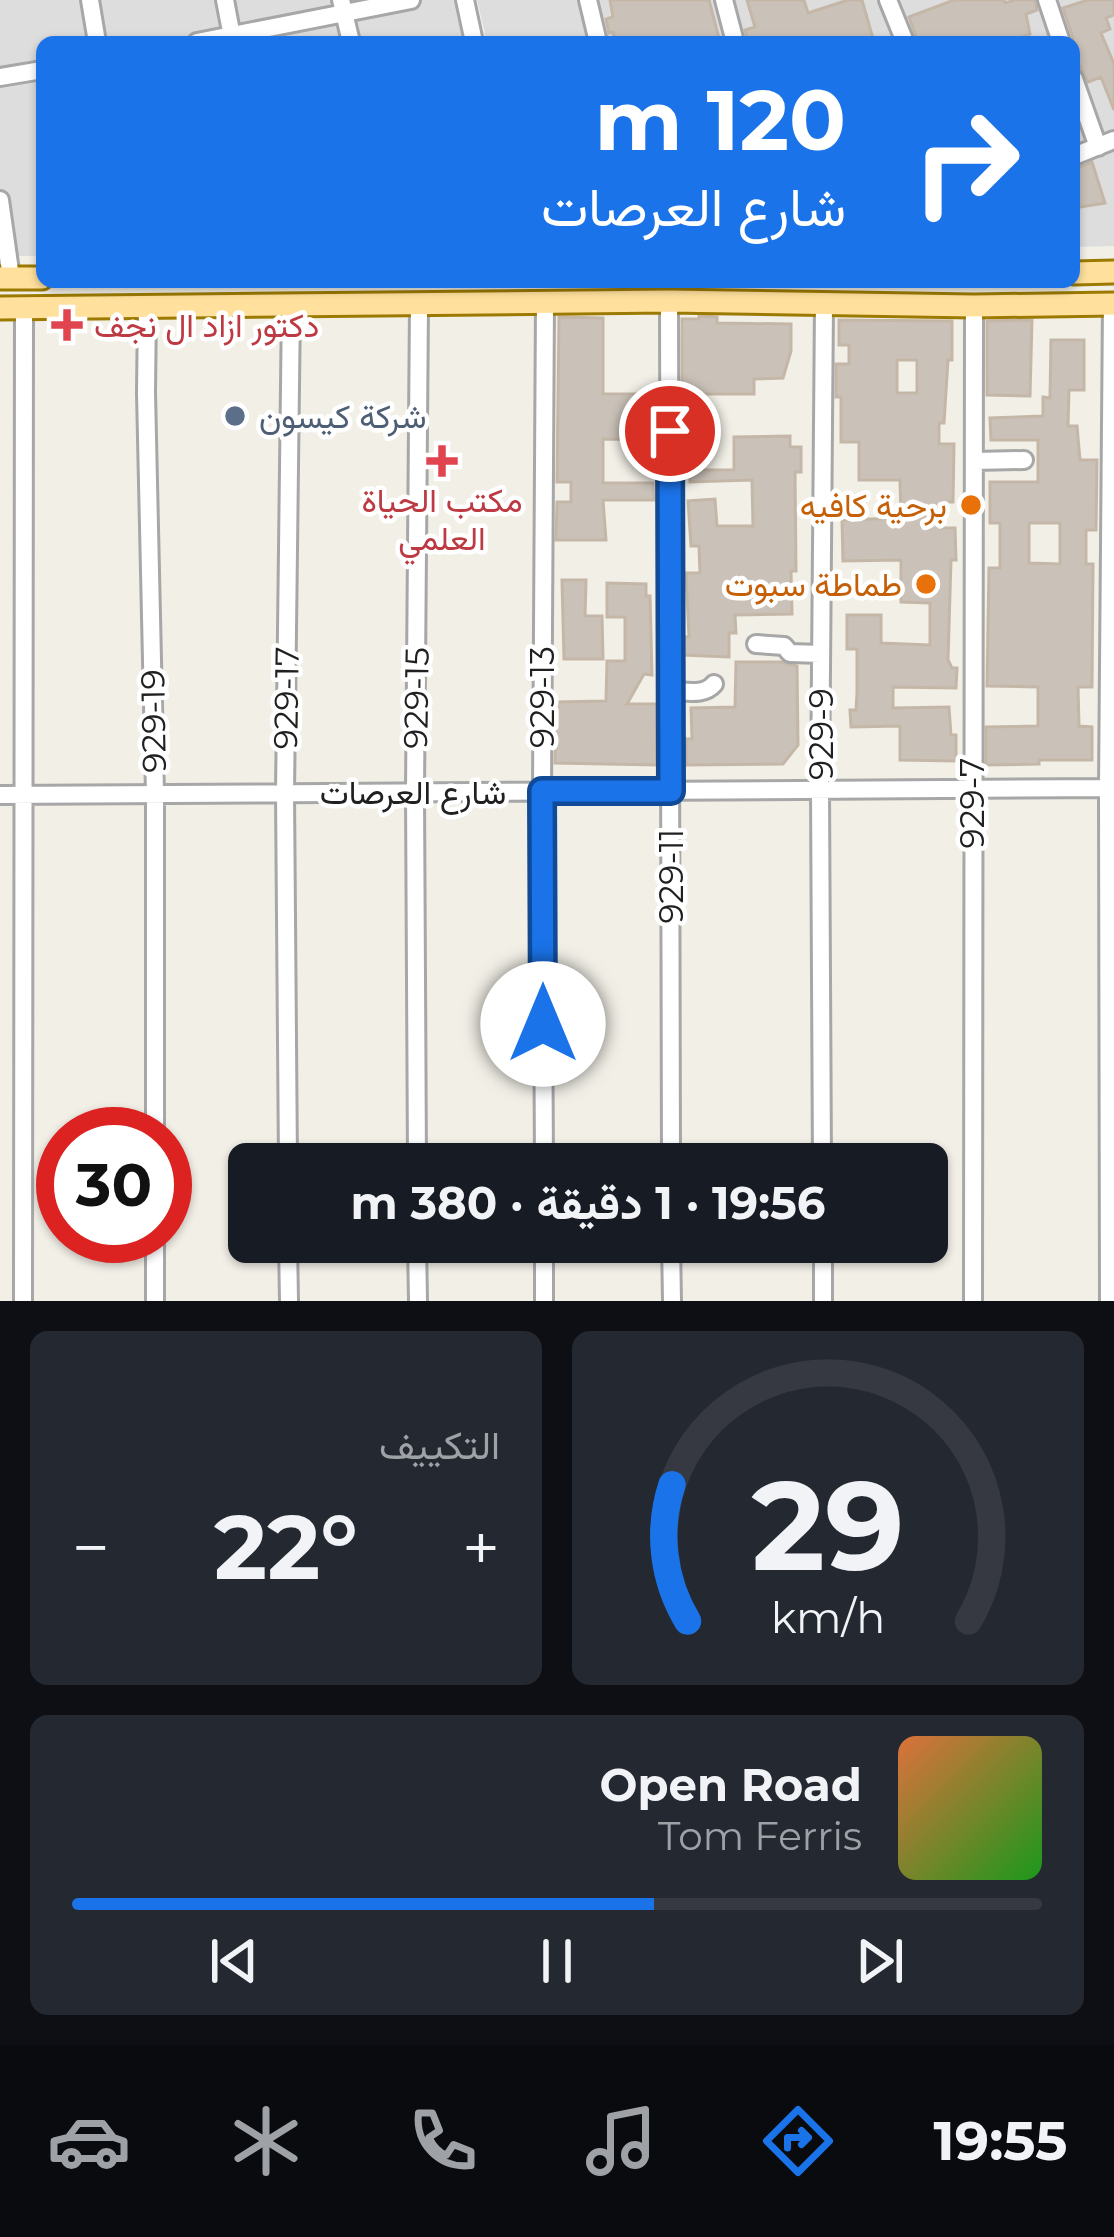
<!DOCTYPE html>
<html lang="ar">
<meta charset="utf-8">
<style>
:root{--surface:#171b24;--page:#242831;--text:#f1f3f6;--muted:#9ea1a6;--line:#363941;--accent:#1a73e8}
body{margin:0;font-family:Montserrat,Vazirmatn,sans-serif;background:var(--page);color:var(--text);direction:rtl;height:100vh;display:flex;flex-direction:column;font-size:45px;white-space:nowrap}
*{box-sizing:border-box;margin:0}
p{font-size:39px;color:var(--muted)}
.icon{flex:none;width:66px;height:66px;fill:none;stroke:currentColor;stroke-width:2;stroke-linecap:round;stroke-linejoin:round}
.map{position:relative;height:1301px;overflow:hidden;direction:ltr}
.drawer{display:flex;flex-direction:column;gap:30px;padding:30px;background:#0d0f14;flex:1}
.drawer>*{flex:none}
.hud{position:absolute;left:36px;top:36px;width:1044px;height:252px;border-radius:18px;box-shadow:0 3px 9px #0004;direction:rtl;background:#1a73e8;color:#fff;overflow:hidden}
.speed{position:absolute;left:36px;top:1107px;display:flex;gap:24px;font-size:60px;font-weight:700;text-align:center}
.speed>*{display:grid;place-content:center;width:156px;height:156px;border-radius:50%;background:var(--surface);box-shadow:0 3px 9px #0004;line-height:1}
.speed .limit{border:18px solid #d22;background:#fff;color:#111}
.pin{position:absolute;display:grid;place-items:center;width:102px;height:102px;color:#fff;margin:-51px;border:6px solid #fff;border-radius:50%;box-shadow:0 3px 12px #0007}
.me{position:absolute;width:132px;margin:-66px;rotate:0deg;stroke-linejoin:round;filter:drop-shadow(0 0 9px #0008)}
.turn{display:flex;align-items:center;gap:42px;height:252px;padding:0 36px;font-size:54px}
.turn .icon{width:156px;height:156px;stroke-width:2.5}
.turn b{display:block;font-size:84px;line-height:102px}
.big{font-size:90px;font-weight:700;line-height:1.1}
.drawer .widget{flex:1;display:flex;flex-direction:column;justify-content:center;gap:18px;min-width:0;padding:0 42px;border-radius:18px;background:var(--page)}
.drawer .dial{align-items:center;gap:0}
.dial svg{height:312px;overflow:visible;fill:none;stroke:var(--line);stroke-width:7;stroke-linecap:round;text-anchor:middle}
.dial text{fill:var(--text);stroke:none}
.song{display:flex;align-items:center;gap:36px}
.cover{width:144px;height:144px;border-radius:18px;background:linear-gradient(135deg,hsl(20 70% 55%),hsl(120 70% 35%))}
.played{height:12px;border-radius:6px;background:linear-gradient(90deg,var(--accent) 60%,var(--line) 60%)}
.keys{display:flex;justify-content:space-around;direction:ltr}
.heat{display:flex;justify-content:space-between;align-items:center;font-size:66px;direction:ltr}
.drawer .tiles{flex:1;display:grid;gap:30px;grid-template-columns:1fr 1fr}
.widget:last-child{grid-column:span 2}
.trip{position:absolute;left:228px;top:1143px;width:720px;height:120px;border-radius:18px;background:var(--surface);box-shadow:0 3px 9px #0004;font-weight:700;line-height:120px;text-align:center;direction:rtl}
.tab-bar{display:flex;height:192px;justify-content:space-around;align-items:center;background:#090b0e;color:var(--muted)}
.tab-bar .icon{width:84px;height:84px}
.tab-bar .selected{color:var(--accent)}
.tab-bar b{font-size:54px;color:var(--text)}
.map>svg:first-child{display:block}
.residential{fill:#dedddd}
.building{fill:#cac2b8;stroke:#c5b7a7;stroke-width:3;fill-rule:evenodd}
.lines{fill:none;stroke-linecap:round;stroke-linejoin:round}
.minor-casing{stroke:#a7a7a7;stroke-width:22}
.major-casing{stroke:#9c7a00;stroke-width:27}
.minor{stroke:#fff;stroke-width:16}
.major{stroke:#ffe09d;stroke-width:21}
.route-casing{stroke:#114b97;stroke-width:30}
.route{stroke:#1a73e8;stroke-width:21}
.health-dot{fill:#e0444e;stroke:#fff;stroke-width:4.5}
.service-dot{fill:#5c6f8a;stroke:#fff;stroke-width:4.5}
.food-dot{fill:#e8710a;stroke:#fff;stroke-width:4.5}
.labels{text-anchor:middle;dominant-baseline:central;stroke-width:9;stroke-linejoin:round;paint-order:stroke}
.health-label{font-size:33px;fill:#be3a42;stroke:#fff;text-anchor:start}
.service-label{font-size:33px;fill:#4e5e75;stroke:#fff;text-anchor:start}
.food-label{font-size:33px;fill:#c56008;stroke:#fff;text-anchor:end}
.street-label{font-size:33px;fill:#202020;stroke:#fff}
</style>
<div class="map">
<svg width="1114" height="1301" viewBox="0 0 1114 1301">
<rect width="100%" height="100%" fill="#f1efe6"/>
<path class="residential" d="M 0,0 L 456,0 L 466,42 L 42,42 L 42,256 L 0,256 Z
M 477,0 L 1114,0 L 1114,246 L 1074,247 L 1074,42 L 487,42 Z"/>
<path class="building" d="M 610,0 L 709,0 L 720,42 L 615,42 L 613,32 L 609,33 L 606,19 L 613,17 Z
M 747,0 L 804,0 L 808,13 L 848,0 L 862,0 L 874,42 L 748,42 L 745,30 L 755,27 Z
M 954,0 L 1004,0 L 1005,3 L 1015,0 L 1035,0 L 1037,10 L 1026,14 L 1030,34 L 1015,40 L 1016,42 L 918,42 L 909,17 Z
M 1088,0 L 1114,0 L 1114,15 L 1106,18 L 1110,29 L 1101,33 L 1114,64 L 1114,110 L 1101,77 L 1088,82 L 1074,55 L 1073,38 L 1063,8 Z
M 1092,162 L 1105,203 L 1074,208 L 1074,169 Z
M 699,316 L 717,317 L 717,323 L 791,324 L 791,351 L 783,378 L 754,379 L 754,394 L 702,394 L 703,431 L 712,431 L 712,441 L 682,441 L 682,319 L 699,319 Z
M 559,317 L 603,318 L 603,394 L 656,394 L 657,440 L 603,439 L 603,483 L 653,483 L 654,500 L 603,500 L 606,540 L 556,540 L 557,502 L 571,502 L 571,482 L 557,482 Z
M 839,320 L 952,321 L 952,360 L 948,360 L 944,423 L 939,423 L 939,444 L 954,444 L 953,502 L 942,502 L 942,528 L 955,528 L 956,560 L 951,560 L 948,660 L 952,668 L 957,668 L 956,688 L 893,687 L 893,708 L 949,707 L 951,735 L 956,735 L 956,761 L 900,760 L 900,726 L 851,727 L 850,710 L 856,710 L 857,693 L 857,649 L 847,649 L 847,615 L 881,615 L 881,643 L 930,645 L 930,603 L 901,602 L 901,560 L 843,561 L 842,520 L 901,518 L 900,480 L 859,480 L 859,442 L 841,442 L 841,397 L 836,397 L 836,364 L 849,364 L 849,345 L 839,345 ZM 897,360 L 917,360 L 917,393 L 897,393 Z
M 1032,320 L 1030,396 L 987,395 L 987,321 Z
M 1051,340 L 1084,340 L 1084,390 L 1069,390 L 1068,426 L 1077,426 L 1080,460 L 1097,460 L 1096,530 L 1086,530 L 1086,564 L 1093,564 L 1092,687 L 1078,687 L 1079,726 L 1092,727 L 1092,760 L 1039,760 L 1039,764 L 986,765 L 986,727 L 1038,726 L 1038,687 L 987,686 L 989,568 L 1000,568 L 1000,523 L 990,523 L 990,482 L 1038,482 L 1038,440 L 991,440 L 990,418 L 1043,416 L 1043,397 L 1050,398 ZM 1029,523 L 1060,523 L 1060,564 L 1029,563 Z
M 790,436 L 790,447 L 801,447 L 801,472 L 795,472 L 796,571 L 791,571 L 792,614 L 735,615 L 736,633 L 729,633 L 729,657 L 683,655 L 683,637 L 689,637 L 686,573 L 700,573 L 699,546 L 691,546 L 688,501 L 715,499 L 717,526 L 753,526 L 752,480 L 690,482 L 690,470 L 734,470 L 734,437 Z
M 562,580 L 586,580 L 585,616 L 602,616 L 603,659 L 564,659 Z
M 607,583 L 646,584 L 646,596 L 650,596 L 652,675 L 644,674 L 627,704 L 657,704 L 657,765 L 555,763 L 556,702 L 606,701 L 607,661 L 625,661 L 625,617 L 607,617 Z
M 736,662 L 781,662 L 797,666 L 798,745 L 783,764 L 686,765 L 686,739 L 692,739 L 691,708 L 735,707 Z"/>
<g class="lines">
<defs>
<path id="minor" d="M 90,0 L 97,42
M 225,0 L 233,42
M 341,0 L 351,42
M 465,0 L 474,42
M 588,0 L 598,42
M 724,0 L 735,42
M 888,0 L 905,42
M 1047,0 L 1061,42
M 197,42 L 411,0
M 0,77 L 42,70
M 1074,79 L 1098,147
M 1074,156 L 1114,140
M 0,200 L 11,278
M 669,301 L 671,1164
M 147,308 L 146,393 L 155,794 L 155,1134
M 974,461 L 1024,460
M 756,644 L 784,646 L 790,653 L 821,654
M 671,691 C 686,691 704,696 714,684
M 0,795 L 1114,788
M 288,1164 L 285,793 L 291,305
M 417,1164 L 415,792 L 419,305
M 544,1164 L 542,791 L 545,302
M 822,1164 L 820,790 L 824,304
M 288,1242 L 289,1301
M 417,1242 L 418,1301
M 544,1242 L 544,1301
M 671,1242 L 672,1301
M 823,1242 L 823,1301
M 23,1301 L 24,308
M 155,1301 L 155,1236
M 973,1301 L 974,306
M 1109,1301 L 1108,788 L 1112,304"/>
<path id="major" d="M 1074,273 L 1114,272
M 0,278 L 42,278
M 0,308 L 669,301 L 974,306 L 1114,304"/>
</defs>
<use href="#minor" class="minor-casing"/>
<use href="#major" class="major-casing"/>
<use href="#minor" class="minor"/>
<use href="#major" class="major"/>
</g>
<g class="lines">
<defs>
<path id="route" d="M 543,1024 L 542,791 L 671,791 L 670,431"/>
</defs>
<use href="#route" class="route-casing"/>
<use href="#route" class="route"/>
</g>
<g class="health-dot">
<path d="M61 307h12v12h12v12h-12v12h-12v-12h-12v-12h12z"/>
<path d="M436 443h12v12h12v12h-12v12h-12v-12h-12v-12h12z"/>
</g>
<circle class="service-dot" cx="235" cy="416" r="12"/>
<g class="food-dot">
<circle cx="971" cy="505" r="12"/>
<circle cx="926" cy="584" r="12"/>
</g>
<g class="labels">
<g class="health-label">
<text x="94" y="325">دكتور ازاد ال نجف</text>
<text x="442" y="500" text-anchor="middle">مكتب الحياة<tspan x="442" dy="38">العلمي</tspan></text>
</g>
<g class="service-label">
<text x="259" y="416">شركة كيسون</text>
</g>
<g class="food-label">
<text x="947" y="505">برحية كافيه</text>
<text x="902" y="584">طماطة سبوت</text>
</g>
<g class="street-label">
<text transform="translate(542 697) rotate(-90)">929-13</text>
<text transform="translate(286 698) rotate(-89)">929-17</text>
<text transform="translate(416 698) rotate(-89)">929-15</text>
<text transform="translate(153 721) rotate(-91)">929-19</text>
<text transform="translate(821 734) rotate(-90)">929-9</text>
<text x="413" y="792">شارع العرصات</text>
<text transform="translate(972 803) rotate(-90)">929-7</text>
<text transform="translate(671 876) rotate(-90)">929-11</text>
</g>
</g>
</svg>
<div class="speed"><div class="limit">30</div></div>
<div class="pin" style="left:670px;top:431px;background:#d93025"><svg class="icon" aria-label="arrive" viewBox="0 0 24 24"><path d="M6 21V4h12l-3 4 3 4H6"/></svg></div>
<svg class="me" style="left:543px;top:1024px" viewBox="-20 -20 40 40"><circle r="19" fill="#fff"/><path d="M0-13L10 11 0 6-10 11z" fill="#1a73e8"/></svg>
<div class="trip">19:56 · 1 دقيقة · 380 m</div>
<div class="hud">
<div class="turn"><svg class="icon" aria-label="right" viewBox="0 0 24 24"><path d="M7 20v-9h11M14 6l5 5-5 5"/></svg><div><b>120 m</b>شارع العرصات</div></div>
</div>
</div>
<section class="drawer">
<div class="tiles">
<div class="widget dial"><svg viewBox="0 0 100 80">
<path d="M14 69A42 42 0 1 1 86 69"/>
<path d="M14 69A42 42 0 0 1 10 34" stroke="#1a73e8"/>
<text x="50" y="56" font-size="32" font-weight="700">29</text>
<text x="50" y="72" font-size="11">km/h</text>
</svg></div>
<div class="widget"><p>التكييف</p>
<div class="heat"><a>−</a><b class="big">22°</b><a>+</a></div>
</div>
<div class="widget">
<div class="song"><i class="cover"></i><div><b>Open Road</b><p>Tom Ferris</p></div></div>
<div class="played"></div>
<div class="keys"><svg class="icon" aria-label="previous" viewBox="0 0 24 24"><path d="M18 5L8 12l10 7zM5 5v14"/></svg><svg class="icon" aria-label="pause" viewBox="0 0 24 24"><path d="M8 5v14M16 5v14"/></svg><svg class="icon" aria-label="next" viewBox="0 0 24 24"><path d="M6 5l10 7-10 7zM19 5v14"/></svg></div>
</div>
</div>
</section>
<nav class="tab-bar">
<b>19:55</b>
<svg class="icon selected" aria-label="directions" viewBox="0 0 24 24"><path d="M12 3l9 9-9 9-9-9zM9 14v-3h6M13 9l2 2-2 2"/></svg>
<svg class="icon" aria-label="music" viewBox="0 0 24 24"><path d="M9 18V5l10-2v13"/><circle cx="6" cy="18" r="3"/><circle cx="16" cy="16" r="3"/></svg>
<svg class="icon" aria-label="phone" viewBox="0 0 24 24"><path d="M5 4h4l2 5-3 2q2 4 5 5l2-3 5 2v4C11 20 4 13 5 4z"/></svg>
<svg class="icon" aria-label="climate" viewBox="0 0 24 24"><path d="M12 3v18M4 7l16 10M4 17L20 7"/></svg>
<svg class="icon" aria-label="car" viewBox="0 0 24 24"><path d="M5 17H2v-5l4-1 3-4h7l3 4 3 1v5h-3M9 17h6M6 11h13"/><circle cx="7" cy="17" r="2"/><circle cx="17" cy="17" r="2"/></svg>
</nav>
